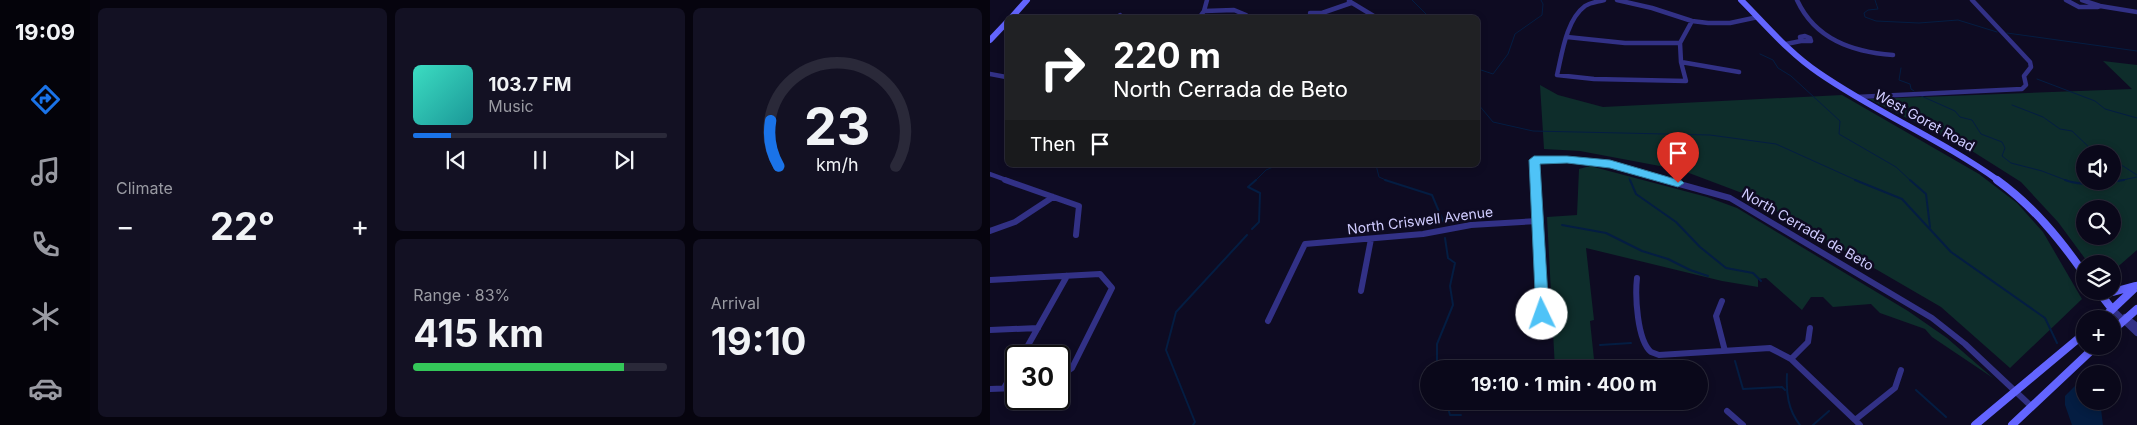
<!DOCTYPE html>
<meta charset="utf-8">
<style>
:root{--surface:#0a081a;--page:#131123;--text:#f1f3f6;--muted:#999aa2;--line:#2a2939;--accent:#1a73e8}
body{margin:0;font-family:Inter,sans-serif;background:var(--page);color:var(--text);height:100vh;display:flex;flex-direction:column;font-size:19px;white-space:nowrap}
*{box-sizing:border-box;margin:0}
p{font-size:16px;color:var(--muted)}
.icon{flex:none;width:28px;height:28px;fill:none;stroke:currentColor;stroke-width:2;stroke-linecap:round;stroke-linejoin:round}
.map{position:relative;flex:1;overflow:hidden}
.side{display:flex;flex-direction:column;gap:8px;padding:8px;background:#06040e;width:900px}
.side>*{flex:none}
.guide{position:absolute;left:15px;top:15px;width:475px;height:152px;border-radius:8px;box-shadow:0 2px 8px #0003,0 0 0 1px var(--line);background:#202124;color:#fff;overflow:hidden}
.controls{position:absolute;left:1086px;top:145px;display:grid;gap:10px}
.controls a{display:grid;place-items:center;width:45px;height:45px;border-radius:50%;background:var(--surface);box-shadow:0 2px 8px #0003,0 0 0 1px var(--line);font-size:25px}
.speed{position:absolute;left:15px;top:345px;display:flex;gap:10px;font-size:25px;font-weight:700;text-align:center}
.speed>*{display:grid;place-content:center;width:65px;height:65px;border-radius:50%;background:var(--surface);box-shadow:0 2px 8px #0003,0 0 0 1px var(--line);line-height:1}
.speed .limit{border:2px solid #111;border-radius:8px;background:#fff;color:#111}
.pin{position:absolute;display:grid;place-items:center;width:42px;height:42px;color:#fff;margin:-51px -21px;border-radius:50% 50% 50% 0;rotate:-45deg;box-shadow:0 0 5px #0007}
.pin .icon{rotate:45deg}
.me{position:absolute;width:55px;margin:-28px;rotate:357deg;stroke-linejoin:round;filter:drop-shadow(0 0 4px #0008)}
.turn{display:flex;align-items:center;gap:18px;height:105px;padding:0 25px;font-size:22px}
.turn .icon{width:65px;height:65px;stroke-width:2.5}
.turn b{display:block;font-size:35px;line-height:42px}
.then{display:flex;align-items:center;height:48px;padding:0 25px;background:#0003;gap:10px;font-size:19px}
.big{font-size:38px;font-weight:700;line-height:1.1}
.side .tile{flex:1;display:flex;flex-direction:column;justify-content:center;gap:8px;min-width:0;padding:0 18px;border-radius:8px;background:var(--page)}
.side .dial{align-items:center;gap:0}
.dial svg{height:130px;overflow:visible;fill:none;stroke:var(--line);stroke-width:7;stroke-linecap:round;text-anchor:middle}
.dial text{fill:var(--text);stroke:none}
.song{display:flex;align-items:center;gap:15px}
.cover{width:60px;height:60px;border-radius:8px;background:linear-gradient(135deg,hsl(170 70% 55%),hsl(180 70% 35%))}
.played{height:5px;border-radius:2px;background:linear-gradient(90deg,var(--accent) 15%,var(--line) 15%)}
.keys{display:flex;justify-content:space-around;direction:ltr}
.heat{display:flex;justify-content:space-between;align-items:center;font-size:28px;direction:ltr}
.charge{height:8px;border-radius:4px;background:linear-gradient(90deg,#34c759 83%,var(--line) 0)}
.side .tiles{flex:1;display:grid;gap:8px;grid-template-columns:repeat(3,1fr)}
.tile:first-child{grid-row:span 2}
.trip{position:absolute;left:430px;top:360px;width:288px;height:50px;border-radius:25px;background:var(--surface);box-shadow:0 2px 8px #0003,0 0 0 1px var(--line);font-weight:700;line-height:50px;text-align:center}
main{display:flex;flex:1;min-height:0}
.tab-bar{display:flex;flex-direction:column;width:90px;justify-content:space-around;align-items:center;background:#04030a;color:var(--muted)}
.tab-bar .icon{width:35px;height:35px}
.tab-bar .selected{color:var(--accent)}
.tab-bar b{font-size:22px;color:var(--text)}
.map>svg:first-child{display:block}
.green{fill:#0e2d2b;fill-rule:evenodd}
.water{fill:#041d42}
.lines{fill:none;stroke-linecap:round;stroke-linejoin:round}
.stream-far1{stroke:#041d42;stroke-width:1}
.stream{stroke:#041d42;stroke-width:2}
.street-far1{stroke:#323186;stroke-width:4.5}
.street{stroke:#323186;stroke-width:6}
.secondary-far1{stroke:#6365ff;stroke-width:6}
.secondary{stroke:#6365ff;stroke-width:8}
.route{fill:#4fc3f7;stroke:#337fa1}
.labels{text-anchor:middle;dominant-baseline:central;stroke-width:5;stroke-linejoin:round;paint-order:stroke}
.street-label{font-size:14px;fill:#d0ccff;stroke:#0e0b22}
</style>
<main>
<nav class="tab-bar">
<b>19:09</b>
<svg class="icon selected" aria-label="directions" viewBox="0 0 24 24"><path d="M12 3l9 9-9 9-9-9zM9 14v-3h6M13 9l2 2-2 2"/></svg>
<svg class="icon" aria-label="music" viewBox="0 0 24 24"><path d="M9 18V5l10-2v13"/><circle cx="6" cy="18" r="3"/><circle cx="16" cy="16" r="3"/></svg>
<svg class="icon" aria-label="phone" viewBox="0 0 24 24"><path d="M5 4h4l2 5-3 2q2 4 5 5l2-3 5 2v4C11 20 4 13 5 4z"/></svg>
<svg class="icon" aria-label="climate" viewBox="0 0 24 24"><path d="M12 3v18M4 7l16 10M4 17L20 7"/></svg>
<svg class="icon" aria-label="car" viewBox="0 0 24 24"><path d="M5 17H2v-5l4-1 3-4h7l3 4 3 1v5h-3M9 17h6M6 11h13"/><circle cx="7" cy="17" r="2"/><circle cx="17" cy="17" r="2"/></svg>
</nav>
<section class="side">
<div class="tiles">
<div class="tile"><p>Climate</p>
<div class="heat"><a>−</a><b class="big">22°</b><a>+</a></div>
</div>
<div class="tile">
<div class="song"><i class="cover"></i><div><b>103.7 FM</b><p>Music</p></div></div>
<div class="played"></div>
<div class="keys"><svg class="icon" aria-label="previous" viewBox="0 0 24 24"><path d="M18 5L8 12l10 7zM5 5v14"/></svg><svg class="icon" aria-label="pause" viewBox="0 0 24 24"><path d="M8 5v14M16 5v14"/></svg><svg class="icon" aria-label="next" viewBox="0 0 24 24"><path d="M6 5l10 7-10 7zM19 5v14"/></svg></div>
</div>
<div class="tile dial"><svg viewBox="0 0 100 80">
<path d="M14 69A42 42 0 1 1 86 69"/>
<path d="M14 69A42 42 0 0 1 9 41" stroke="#1a73e8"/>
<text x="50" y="56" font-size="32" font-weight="700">23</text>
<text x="50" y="72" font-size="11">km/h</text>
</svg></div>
<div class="tile"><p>Range · 83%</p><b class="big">415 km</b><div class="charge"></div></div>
<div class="tile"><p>Arrival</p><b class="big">19:10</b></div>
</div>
</section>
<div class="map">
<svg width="1147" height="425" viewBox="0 0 1147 425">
<rect width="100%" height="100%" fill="#0e0b22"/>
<path class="green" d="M 1113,61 L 1147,65 L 1147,250 L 1123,271 L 1122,264 L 1099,264 L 1068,222 L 1031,182 L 982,151 L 879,99 L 1142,89 ZM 1095,154 L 1122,154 L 1122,181 L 1095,181 ZM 1095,209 L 1122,209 L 1122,236 L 1095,236 Z
M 550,85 L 568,95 L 613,107 L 852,95 L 989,174 L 1027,203 L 1053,232 L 1092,299 L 1020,368 L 951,307 L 760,196 L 691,170 L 590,151 L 554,149 Z
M 600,166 L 717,197 L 747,208 L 918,311 L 957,338 L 1003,378 L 942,337 L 935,329 L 890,313 L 881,304 L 843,307 L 833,297 L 821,297 L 812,310 L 776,278 L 768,279 L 768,287 L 732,281 L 596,248 L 604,320 L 600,321 L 605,369 L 565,369 L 557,217 L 587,215 L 589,169 Z"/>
<path class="water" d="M 1091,380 L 1095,383 L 1095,401 L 1110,401 L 1113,425 L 1082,425 L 1075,405 L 1075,396 Z"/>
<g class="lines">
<path class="stream-far1" d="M 422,0 L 440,18
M 885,0 L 888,9 L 878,10 L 874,13 L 875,17 L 886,21 L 929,23 L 968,20 L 1007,32
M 1017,33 L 1147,51
M 770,54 L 783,60 L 788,68 L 801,76 L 850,121 L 849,134 L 906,167 L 921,181
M 911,68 L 909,80 L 920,84 L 921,89 L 924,91
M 488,69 L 503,74 L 518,54 L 525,34 L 552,15 L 553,4 L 551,0
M 1047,79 L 1105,101 L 1115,109 L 1147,118
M 929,95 L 965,111 L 970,117 L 982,120 L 991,134 L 1012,142 L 1015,148 L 1012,156 L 1021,163 L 1052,171 L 1078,181
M 488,104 L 503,122 L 543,131 L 720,135 L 786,144 L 868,181
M 1022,105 L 1053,117 L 1070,129 L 1082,131 L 1103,151 L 1111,154
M 1122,159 L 1147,175
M 386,165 L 389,177 L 398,181
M 639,178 L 640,181
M 265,181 L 276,170 L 288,165
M 1128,181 L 1147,177"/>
<path class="stream" d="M 395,180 L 442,195 L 453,221
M 640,180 L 646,194 L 686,222 L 710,247 L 736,268 L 763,273 L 771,281
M 865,180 L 912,199 L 961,252 L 1055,318 L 1067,343
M 920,180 L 936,194 L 940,227
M 1075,180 C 1094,187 1115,183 1134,180
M 572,225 L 616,233 L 652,251 L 678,259 L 700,270 L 718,276
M 262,229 L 269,222 L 270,193 L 258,187 L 266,180
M 610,345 L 641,343
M 745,361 L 753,389 L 792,387 L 795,390
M 451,369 L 447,361 L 447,344 L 463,305 L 460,286 L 465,263 L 458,258 L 455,238
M 797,374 C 796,393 798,410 810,425
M 926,390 L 956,417
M 456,401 L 460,415 L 471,415
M 203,425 L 205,422 L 176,350 L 186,312 L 257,235
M 823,425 L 839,411"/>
<path class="street-far1" d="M 614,0 C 608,2 601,2 595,6 C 576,20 572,54 567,75 L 604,79 L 696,81 L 691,62 L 690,43 L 702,21
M 627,0 L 662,8 L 702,21 L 718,23 L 740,23 L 768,17
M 807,0 C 825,39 862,52 903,55
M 1076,0 L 1089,7 L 1108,7
M 1092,0 L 1110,6 L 1147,12
M 359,1 L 387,18
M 214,11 L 244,10 L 256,15
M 320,13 L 332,13 L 361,3
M 130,15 L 132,18
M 209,18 L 214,11 L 217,0
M 815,36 L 820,38 L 821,41 L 811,41 L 810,37 Z
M 577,37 L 635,43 L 690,43
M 796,44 L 811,41
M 691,62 L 749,72
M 0,74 L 16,77 L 18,80
M 866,97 L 1032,89 L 1036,85 L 1034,76 L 1041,67 L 1040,62 L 982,0
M 0,174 L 19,181
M 545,181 L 544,160 L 577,160 L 620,164 L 679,181"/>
<path class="street" d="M 15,180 L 89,206 L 86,235
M 675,180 L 740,198 L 942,318 L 975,344 L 1041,406
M 0,231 L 25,222 L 63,197
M 647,278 C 645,296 647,340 661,352 L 669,355 L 780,348 L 801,359 L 865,420
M 0,280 L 110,274 L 122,288 L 82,368 L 69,377
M 371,291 L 381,239
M 732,301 L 726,316 L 735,351
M 1122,309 L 1147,333
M 1135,317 L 1147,326
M 278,321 L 315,244 L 433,234 L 481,225 L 548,221
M 0,330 L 48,328
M 543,334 L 552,313 L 545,180
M 32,356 L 77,276
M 801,359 L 818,342 L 820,328
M 14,388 L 26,367
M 0,389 L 26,388
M 737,411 L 753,425
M 870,425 L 865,420 L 905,388 L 911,370"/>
<path class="secondary-far1" d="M 751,0 C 776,25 799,53 829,73 C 887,113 952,140 1009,181
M 21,18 L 37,0
M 0,40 L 18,21"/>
<path class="secondary" d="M 1007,180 C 1043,206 1070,239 1095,275
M 1108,291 L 1122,309
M 1119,291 L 1123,292 L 1145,286
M 1112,319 L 1147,286
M 1122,331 L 1147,309
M 985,425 L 1095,333
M 1022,425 L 1106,346"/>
</g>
<path class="route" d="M 544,156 L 577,156 L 620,160 L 692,181 L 694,183 L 688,187 L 620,168 L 577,163 L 550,164 L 559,314 L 557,317 L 552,319 L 548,317 L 546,314 L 539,160 Z"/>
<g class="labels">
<g class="street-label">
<text transform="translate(935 120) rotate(29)">West Goret Road</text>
<text transform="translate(430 220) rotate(-7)">North Criswell Avenue</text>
<text transform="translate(818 229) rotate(30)">North Cerrada de Beto</text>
</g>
</g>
</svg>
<div class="controls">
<a><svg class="icon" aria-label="sound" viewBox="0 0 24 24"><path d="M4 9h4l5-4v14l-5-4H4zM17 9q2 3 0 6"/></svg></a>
<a><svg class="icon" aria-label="search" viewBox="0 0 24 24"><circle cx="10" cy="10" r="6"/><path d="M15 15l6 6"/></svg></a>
<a><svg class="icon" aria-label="layers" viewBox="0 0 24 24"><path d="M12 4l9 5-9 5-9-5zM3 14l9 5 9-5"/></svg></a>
<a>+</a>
<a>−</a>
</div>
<div class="speed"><div class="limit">30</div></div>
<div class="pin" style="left:688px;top:183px;background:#d93025"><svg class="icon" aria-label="arrive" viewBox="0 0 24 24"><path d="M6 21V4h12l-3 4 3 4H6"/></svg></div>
<svg class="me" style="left:552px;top:314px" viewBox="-20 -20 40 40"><circle r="19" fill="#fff"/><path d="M0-13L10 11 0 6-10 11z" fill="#4fc3f7"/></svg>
<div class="trip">19:10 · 1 min · 400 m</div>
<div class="guide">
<div class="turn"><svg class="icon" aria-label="right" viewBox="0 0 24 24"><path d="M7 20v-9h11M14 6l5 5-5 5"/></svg><div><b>220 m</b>North Cerrada de Beto</div></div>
<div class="then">Then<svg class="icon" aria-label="arrive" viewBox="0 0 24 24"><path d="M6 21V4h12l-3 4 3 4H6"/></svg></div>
</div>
</div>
</main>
